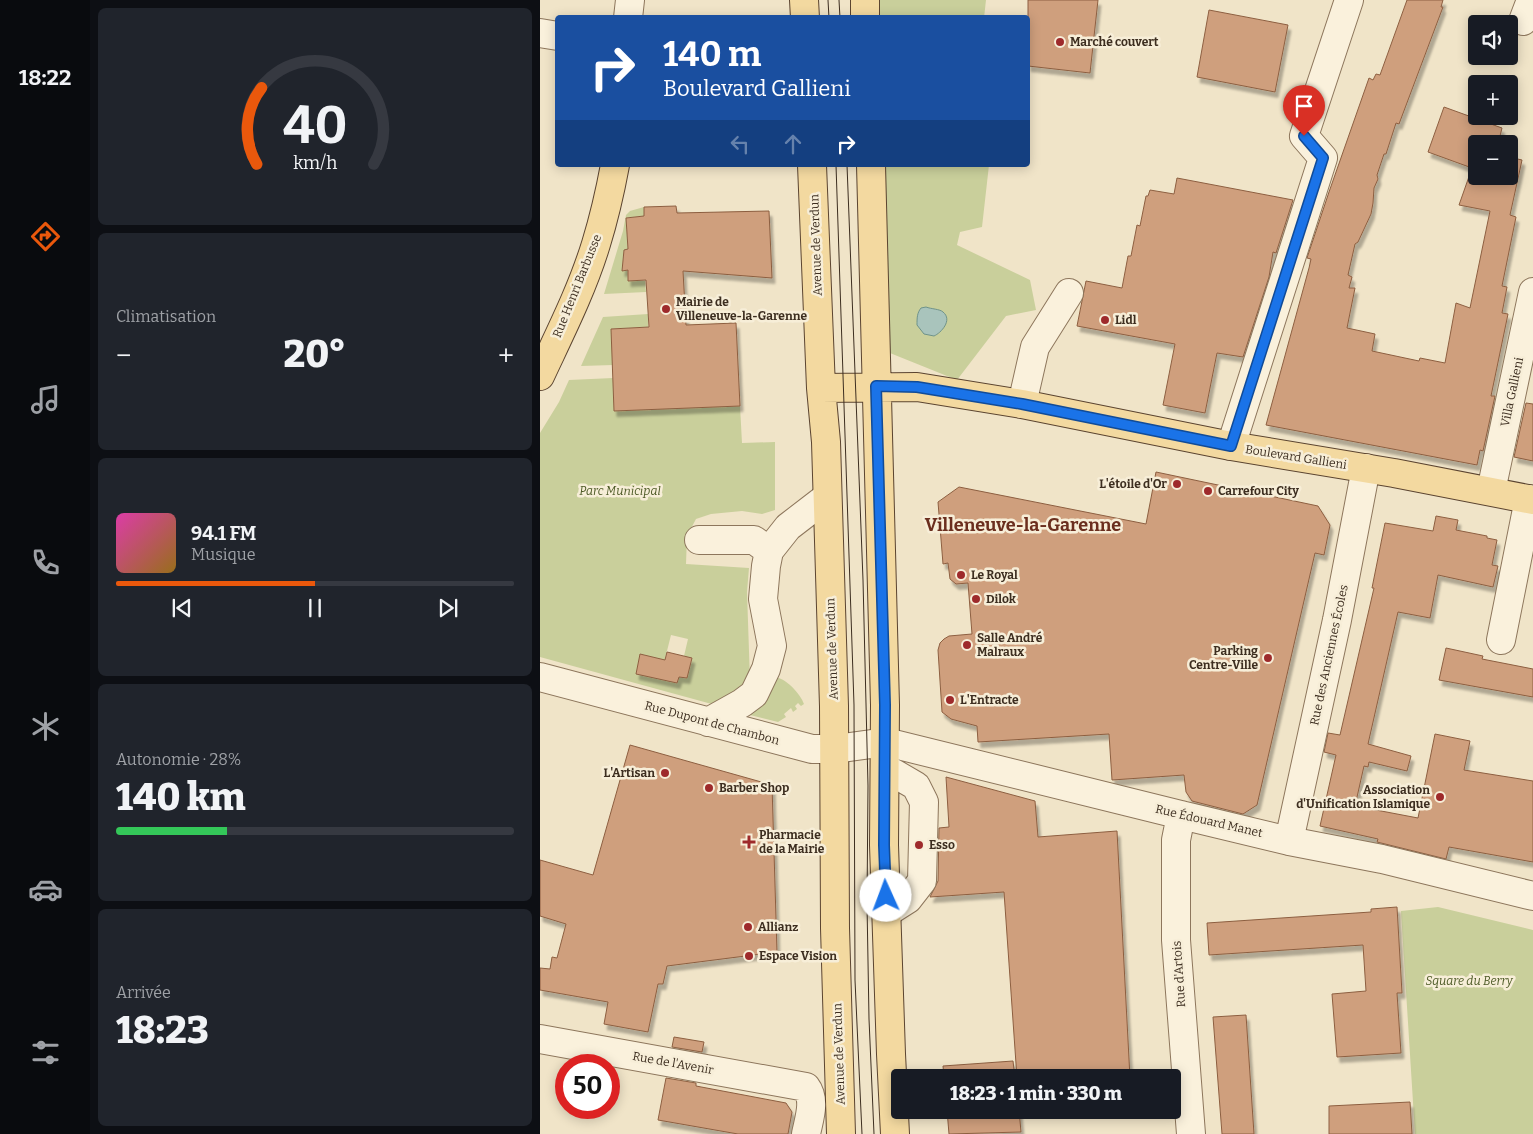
<!DOCTYPE html>
<html lang="fr">
<meta charset="utf-8">
<style>
:root{--surface:#171b24;--page:#20242c;--text:#f1f3f6;--muted:#9ea1a6;--line:#363941;--accent:#ea580c}
body{margin:0;font-family:Bitter,serif;background:var(--page);color:var(--text);height:100vh;display:flex;flex-direction:column;font-size:19px;white-space:nowrap}
*{box-sizing:border-box;margin:0}
p{font-size:16px;color:var(--muted)}
.icon{flex:none;width:28px;height:28px;fill:none;stroke:currentColor;stroke-width:2;stroke-linecap:round;stroke-linejoin:round}
.map{position:relative;flex:1;overflow:hidden}
.drawer{display:flex;flex-direction:column;gap:8px;padding:8px;background:#0d0f14;width:450px}
.drawer>*{flex:none}
.banner{position:absolute;left:15px;top:15px;width:475px;height:152px;border-radius:5px;box-shadow:0 2px 12px #0003;background:#1a4fa0;color:#fff;overflow:hidden}
.buttons{position:absolute;left:928px;top:15px;display:grid;gap:10px}
.buttons a{display:grid;place-items:center;width:50px;height:50px;border-radius:5px;background:var(--surface);box-shadow:0 2px 12px #0003;font-size:25px}
.speed{position:absolute;left:15px;top:1054px;display:flex;gap:10px;font-size:25px;font-weight:700;text-align:center}
.speed>*{display:grid;place-content:center;width:65px;height:65px;border-radius:50%;background:var(--surface);box-shadow:0 2px 12px #0003;line-height:1}
.speed .limit{border:8px solid #d22;background:#fff;color:#111}
.pin{position:absolute;display:grid;place-items:center;width:42px;height:42px;color:#fff;margin:-51px -21px;border-radius:50% 50% 50% 0;rotate:-45deg;box-shadow:0 0 5px #0007}
.pin .icon{rotate:45deg}
.me{position:absolute;width:55px;margin:-28px;rotate:358deg;stroke-linejoin:round;filter:drop-shadow(0 0 4px #0008)}
.turn{display:flex;align-items:center;gap:18px;height:105px;padding:0 25px;font-size:22px}
.turn .icon{width:65px;height:65px;stroke-width:2.5}
.turn b{display:block;font-size:35px;line-height:42px}
.lanes{display:flex;align-items:center;height:48px;padding:0 25px;background:#0003;justify-content:center;gap:25px;direction:ltr}
.lanes .off{opacity:.35}
.big{font-size:38px;font-weight:800;line-height:1.1}
.drawer .tile{flex:1;display:flex;flex-direction:column;justify-content:center;gap:8px;min-width:0;padding:0 18px;border-radius:8px;background:var(--page)}
.drawer .dial{align-items:center;gap:0}
.dial svg{height:130px;overflow:visible;fill:none;stroke:var(--line);stroke-width:7;stroke-linecap:round;text-anchor:middle}
.dial text{fill:var(--text);stroke:none}
.song{display:flex;align-items:center;gap:15px}
.cover{width:60px;height:60px;border-radius:8px;background:linear-gradient(135deg,hsl(320 70% 55%),hsl(40 70% 35%))}
.played{height:5px;border-radius:2px;background:linear-gradient(90deg,var(--accent) 50%,var(--line) 50%)}
.keys{display:flex;justify-content:space-around;direction:ltr}
.heat{display:flex;justify-content:space-between;align-items:center;font-size:28px;direction:ltr}
.charge{height:8px;border-radius:4px;background:linear-gradient(90deg,#34c759 28%,var(--line) 0)}
.trip{position:absolute;left:351px;top:1069px;width:290px;height:50px;border-radius:5px;background:var(--surface);box-shadow:0 2px 12px #0003;font-weight:800;line-height:50px;text-align:center}
main{display:flex;flex:1;min-height:0}
.dock{display:flex;flex-direction:column;width:90px;justify-content:space-around;align-items:center;background:#090b0e;color:var(--muted)}
.dock .icon{width:35px;height:35px}
.dock .selected{color:var(--accent)}
.dock b{font-size:22px;color:var(--text)}
.map>svg:first-child{display:block}
.green{fill:#c9cf9b;fill-rule:evenodd}
.water{fill:#a9c4bc;stroke:#6f938a}
.building{fill:#cf9f7d;stroke:#8d5f41;filter:url(#shadow)}
.lines{fill:none;stroke-linecap:round;stroke-linejoin:round}
.minor-casing{stroke:#8d765c;stroke-width:30}
.major-casing{stroke:#5b4430;stroke-width:30}
.minor{stroke:#faf1dc;stroke-width:28}
.major{stroke:#f3d9a0;stroke-width:28}
.tram{stroke:#3d2e20;stroke-width:1}
.route-casing{stroke:#114b97;stroke-width:12}
.route{stroke:#1a73e8;stroke-width:9}
.poi-dot{fill:#9e2a2b;stroke:#f7eed8;stroke-width:2}
.labels{text-anchor:middle;dominant-baseline:central;stroke-width:5;stroke-linejoin:round;paint-order:stroke}
.poi-label{font-size:12px;font-weight:bold;fill:#3d2e20;stroke:#f7eed8;text-anchor:start}
.street-label{font-size:12px;fill:#3d2e20;stroke:#f7eed8}
.park-label{font-size:12px;font-style:italic;fill:#4d5a26;stroke:#f7eed8}
.district-label{font-size:18px;font-weight:bold;fill:#6b2e1e;stroke:#f7eed8}
</style>
<main>
<nav class="dock">
<b>18:22</b>
<svg class="icon selected" aria-label="directions" viewBox="0 0 24 24"><path d="M12 3l9 9-9 9-9-9zM9 14v-3h6M13 9l2 2-2 2"/></svg>
<svg class="icon" aria-label="music" viewBox="0 0 24 24"><path d="M9 18V5l10-2v13"/><circle cx="6" cy="18" r="3"/><circle cx="16" cy="16" r="3"/></svg>
<svg class="icon" aria-label="phone" viewBox="0 0 24 24"><path d="M5 4h4l2 5-3 2q2 4 5 5l2-3 5 2v4C11 20 4 13 5 4z"/></svg>
<svg class="icon" aria-label="climate" viewBox="0 0 24 24"><path d="M12 3v18M4 7l16 10M4 17L20 7"/></svg>
<svg class="icon" aria-label="car" viewBox="0 0 24 24"><path d="M5 17H2v-5l4-1 3-4h7l3 4 3 1v5h-3M9 17h6M6 11h13"/><circle cx="7" cy="17" r="2"/><circle cx="17" cy="17" r="2"/></svg>
<svg class="icon" aria-label="filters" viewBox="0 0 24 24"><path d="M4 7h16M4 17h16"/><circle cx="9" cy="7" r="2"/><circle cx="15" cy="17" r="2"/></svg>
</nav>
<section class="drawer">
<div class="tile dial"><svg viewBox="0 0 100 80">
<path d="M14 69A42 42 0 1 1 86 69"/>
<path d="M14 69A42 42 0 0 1 17 22" stroke="#ea580c"/>
<text x="50" y="56" font-size="32" font-weight="700">40</text>
<text x="50" y="72" font-size="11">km/h</text>
</svg></div>
<div class="tile"><p>Climatisation</p>
<div class="heat"><a>−</a><b class="big">20°</b><a>+</a></div>
</div>
<div class="tile">
<div class="song"><i class="cover"></i><div><b>94.1 FM</b><p>Musique</p></div></div>
<div class="played"></div>
<div class="keys"><svg class="icon" aria-label="previous" viewBox="0 0 24 24"><path d="M18 5L8 12l10 7zM5 5v14"/></svg><svg class="icon" aria-label="pause" viewBox="0 0 24 24"><path d="M8 5v14M16 5v14"/></svg><svg class="icon" aria-label="next" viewBox="0 0 24 24"><path d="M6 5l10 7-10 7zM19 5v14"/></svg></div>
</div>
<div class="tile"><p>Autonomie · 28%</p><b class="big">140 km</b><div class="charge"></div></div>
<div class="tile"><p>Arrivée</p><b class="big">18:23</b></div>
</section>
<div class="map">
<svg width="993" height="1134" viewBox="0 0 993 1134">
<defs>
<filter id="shadow"><feDropShadow dx="3" dy="5.5" stdDeviation="1" flood-color="#0004"/></filter>
</defs>
<rect width="100%" height="100%" fill="#f0e4c8"/>
<path class="green" d="M 332,0 L 446,0 L 444,18 L 332,17 Z
M 333,165 L 449,165 L 442,227 L 420,232 L 417,245 L 490,280 L 496,310 L 466,316 L 417,380 L 335,347 Z
M 104,207 L 104,216 L 86,218 L 88,249 L 84,250 L 82,271 L 88,270 L 88,281 L 105,281 L 106,292 L 64,294 L 83,231 L 86,215 L 90,211 Z
M 108,314 L 108,327 L 72,329 L 73,365 L 41,366 L 63,317 Z
M 73,378 L 200,406 L 202,443 L 235,442 L 235,510 L 222,514 L 202,511 L 171,514 L 156,519 L 147,536 L 146,564 L 209,568 L 207,592 L 210,681 L 179,706 L 0,657 L 0,433 L 19,402 L 29,380 ZM 131,635 L 148,639 L 144,656 L 152,659 L 147,678 L 139,677 L 120,679 Z
M 233,677 C 244,676 261,694 264,704 L 261,706 L 258,703 L 255,706 L 257,709 L 253,712 L 251,708 L 244,714 L 246,717 L 238,722 L 202,713 Z
M 898,907 L 993,930 L 993,1134 L 875,1134 L 861,911 Z"/>
<path class="water" d="M 386,307 C 391,309 400,309 403,312 C 413,320 401,333 394,336 L 384,334 L 377,325 C 377,318 377,313 381,308 Z"/>
<path class="building" d="M 488,0 L 558,0 L 550,73 L 488,66 Z
M 867,0 L 903,0 L 901,7 L 903,7 L 859,124 L 856,123 L 846,154 L 844,154 L 837,175 L 838,179 L 834,188 L 833,203 L 831,214 L 818,242 L 815,244 L 808,275 L 812,277 L 809,288 L 815,288 L 807,328 L 835,334 L 832,351 L 879,361 L 880,358 L 905,363 L 916,303 L 930,308 L 950,211 L 919,205 L 932,168 L 888,152 L 904,107 L 962,128 L 958,144 L 936,144 L 936,176 L 969,176 L 969,157 L 982,160 L 970,215 L 976,217 L 962,286 L 967,287 L 962,313 L 968,314 L 951,396 L 955,396 L 943,451 L 940,450 L 937,465 L 726,425 L 769,268 L 771,259 L 767,258 L 789,192 L 829,78 L 833,80 L 836,74 L 840,75 Z
M 669,10 L 748,25 L 735,92 L 657,77 Z
M 637,178 L 753,200 L 736,253 L 733,252 L 729,277 L 703,357 L 677,353 L 665,413 L 623,405 L 635,344 L 537,326 L 546,281 L 582,288 L 588,256 L 591,256 L 597,225 L 600,226 L 606,196 L 608,196 L 610,190 L 634,194 Z
M 136,206 L 137,213 L 229,211 L 232,278 L 143,271 L 146,325 L 196,323 L 200,406 L 74,411 L 71,329 L 109,327 L 106,280 L 88,281 L 88,270 L 82,271 L 84,250 L 88,249 L 86,218 L 104,216 L 104,207 Z
M 986,403 L 993,404 L 993,461 L 974,457 Z
M 616,472 L 778,506 L 790,525 L 784,555 L 775,553 L 717,805 L 703,814 L 652,801 L 646,792 L 644,775 L 572,780 L 569,734 L 438,742 L 437,726 L 411,719 L 402,712 L 398,650 L 400,643 L 404,639 L 409,636 L 432,634 L 428,583 L 416,584 L 410,579 L 408,563 L 403,564 L 398,502 L 419,487 L 606,524 Z
M 896,516 L 918,520 L 916,530 L 947,536 L 947,538 L 957,540 L 952,565 L 958,566 L 953,587 L 898,575 L 890,618 L 858,612 L 828,744 L 871,756 L 867,771 L 829,762 L 828,767 L 824,766 L 815,806 L 878,818 L 895,734 L 930,741 L 924,770 L 993,781 L 993,862 L 909,847 L 906,859 L 837,842 L 838,839 L 780,826 L 796,755 L 784,752 L 788,733 L 800,735 L 834,588 L 832,588 L 845,523 L 893,531 Z
M 906,648 L 943,656 L 942,659 L 993,669 L 993,697 L 899,680 Z
M 127,652 L 152,658 L 147,678 L 139,677 L 137,683 L 96,674 L 100,654 L 125,660 Z
M 90,745 L 232,785 L 237,952 L 127,966 L 123,984 L 118,984 L 108,1032 L 64,1024 L 68,1002 L 0,990 L 0,968 L 10,969 L 12,957 L 17,958 L 26,924 L 0,916 L 0,860 L 53,875 Z
M 406,777 L 495,801 L 498,837 L 577,831 L 590,1078 L 477,1078 L 464,892 L 390,897 L 398,881 L 399,828 L 409,827 Z
M 857,907 L 862,993 L 857,993 L 861,1053 L 797,1057 L 792,994 L 826,991 L 823,945 L 669,955 L 667,923 L 831,912 L 831,909 Z
M 706,1015 L 714,1134 L 682,1134 L 673,1017 Z
M 134,1037 L 164,1042 L 162,1052 L 132,1047 Z
M 473,1061 L 475,1078 L 404,1078 L 403,1066 Z
M 126,1078 L 156,1083 L 156,1086 L 246,1103 L 252,1112 L 248,1134 L 198,1134 L 118,1120 Z
M 870,1102 L 872,1134 L 789,1134 L 789,1106 Z
M 407,1110 L 479,1110 L 481,1132 L 409,1134 Z"/>
<g class="lines">
<defs>
<path id="minor" d="M 88,18 L 90,0
M 983,21 L 991,0
M 0,33 L 18,36
M 482,404 L 495,347 L 529,293
M 691,446 L 783,158 L 764,136 L 809,0
M 951,491 L 993,292
M 159,540 L 214,540 L 229,551
M 961,640 L 989,499
M 0,677 L 272,749 L 295,749 L 346,742 L 641,815 L 749,841 L 842,859 L 993,896
M 168,722 L 202,703 L 214,694 L 226,669 L 232,646 L 223,599 L 226,566 L 229,551 L 248,527 L 287,497
M 345,768 L 376,786 L 384,802 L 382,881 L 368,899 L 346,913
M 641,815 L 636,840 L 636,940 L 651,1134
M 749,841 L 797,620 L 826,468
M 0,1039 L 266,1087 C 276,1100 269,1119 266,1134"/>
<path id="major" d="M 264,0 L 265,18
M 325,0 L 325,18
M 272,165 L 281,388 L 286,442 L 294,706 L 295,928 L 301,1134
M 331,165 L 345,705 L 344,845 L 351,1054 L 355,1134
M 0,376 C 20,333 42,290 56,244 C 64,218 70,192 75,165
M 281,388 L 377,387 L 482,404 L 691,446 L 854,473 L 993,500"/>
</defs>
<use href="#minor" class="minor-casing"/>
<use href="#major" class="major-casing"/>
<use href="#minor" class="minor"/>
<use href="#major" class="major"/>
<path class="tram" d="M 288,0 L 289,18
M 299,0 L 300,18
M 296,165 L 314,705 L 315,980 L 322,1134
M 307,165 L 323,580 L 328,786 L 327,904 L 329,1019 L 334,1134"/>
</g>
<g class="lines">
<defs>
<path id="route" d="M 346,896 L 344,845 L 345,705 L 336,386 L 377,387 L 482,404 L 691,446 L 783,158 L 764,136"/>
</defs>
<use href="#route" class="route-casing"/>
<use href="#route" class="route"/>
</g>
<g class="poi-dot">
<circle cx="520" cy="42" r="5"/>
<circle cx="126" cy="309" r="5"/>
<circle cx="565" cy="320" r="5"/>
<circle cx="637" cy="484" r="5"/>
<circle cx="668" cy="491" r="5"/>
<circle cx="421" cy="575" r="5"/>
<circle cx="436" cy="599" r="5"/>
<circle cx="427" cy="645" r="5"/>
<circle cx="728" cy="658" r="5"/>
<circle cx="410" cy="700" r="5"/>
<circle cx="125" cy="773" r="5"/>
<circle cx="169" cy="788" r="5"/>
<circle cx="900" cy="797" r="5"/>
<path d="M206.5 834.5h5v5h5v5h-5v5h-5v-5h-5v-5h5z"/>
<circle cx="379" cy="845" r="5"/>
<circle cx="208" cy="927" r="5"/>
<circle cx="209" cy="956" r="5"/>
</g>
<g class="labels">
<g class="poi-label">
<text x="530" y="42">Marché couvert</text>
<text x="136" y="302">Mairie de<tspan x="136" dy="14">Villeneuve-la-Garenne</tspan></text>
<text x="575" y="320">Lidl</text>
<text x="627" y="484" text-anchor="end">L'étoile d'Or</text>
<text x="678" y="491">Carrefour City</text>
<text x="431" y="575">Le Royal</text>
<text x="446" y="599">Dilok</text>
<text x="437" y="638">Salle André<tspan x="437" dy="14">Malraux</tspan></text>
<text x="718" y="651" text-anchor="end">Parking<tspan x="718" dy="14">Centre-Ville</tspan></text>
<text x="420" y="700">L'Entracte</text>
<text x="115" y="773" text-anchor="end">L'Artisan</text>
<text x="179" y="788">Barber Shop</text>
<text x="890" y="790" text-anchor="end">Association<tspan x="890" dy="14">d'Unification Islamique</tspan></text>
<text x="219" y="835">Pharmacie<tspan x="219" dy="14">de la Mairie</tspan></text>
<text x="389" y="845">Esso</text>
<text x="218" y="927">Allianz</text>
<text x="219" y="956">Espace Vision</text>
</g>
<g class="street-label">
<text transform="translate(276 245) rotate(-92)">Avenue de Verdun</text>
<text transform="translate(37 286) rotate(-68)">Rue Henri Barbusse</text>
<text transform="translate(972 392) rotate(-78)">Villa Gallieni</text>
<text transform="translate(756 457) rotate(9)">Boulevard Gallieni</text>
<text transform="translate(292 649) rotate(-92)">Avenue de Verdun</text>
<text transform="translate(789 655) rotate(-78)">Rue des Anciennes Écoles</text>
<text transform="translate(172 723) rotate(15)">Rue Dupont de Chambon</text>
<text transform="translate(669 821) rotate(13)">Rue Édouard Manet</text>
<text transform="translate(639 974) rotate(-94)">Rue d'Artois</text>
<text transform="translate(299 1054) rotate(-92)">Avenue de Verdun</text>
<text transform="translate(133 1063) rotate(10)">Rue de l'Avenir</text>
</g>
<g class="park-label">
<text x="80" y="491">Parc Municipal</text>
<text x="929" y="981">Square du Berry</text>
</g>
<g class="district-label">
<text x="483" y="525">Villeneuve-la-Garenne</text>
</g>
</g>
</svg>
<div class="buttons">
<a><svg class="icon" aria-label="sound" viewBox="0 0 24 24"><path d="M4 9h4l5-4v14l-5-4H4zM17 9q2 3 0 6"/></svg></a>
<a>+</a>
<a>−</a>
</div>
<div class="speed"><div class="limit">50</div></div>
<div class="pin" style="left:764px;top:136px;background:#d93025"><svg class="icon" aria-label="arrive" viewBox="0 0 24 24"><path d="M6 21V4h12l-3 4 3 4H6"/></svg></div>
<svg class="me" style="left:346px;top:896px" viewBox="-20 -20 40 40"><circle r="19" fill="#fff"/><path d="M0-13L10 11 0 6-10 11z" fill="#1a73e8"/></svg>
<div class="trip">18:23 · 1 min · 330 m</div>
<div class="banner">
<div class="turn"><svg class="icon" aria-label="right" viewBox="0 0 24 24"><path d="M7 20v-9h11M14 6l5 5-5 5"/></svg><div><b>140 m</b>Boulevard Gallieni</div></div>
<div class="lanes"><svg class="icon off" aria-label="left" viewBox="0 0 24 24"><path d="M17 20v-9H6M10 6l-5 5 5 5"/></svg><svg class="icon off" aria-label="ahead" viewBox="0 0 24 24"><path d="M12 20V5M6 11l6-6 6 6"/></svg><svg class="icon" aria-label="right" viewBox="0 0 24 24"><path d="M7 20v-9h11M14 6l5 5-5 5"/></svg></div>
</div>
</div>
</main>
